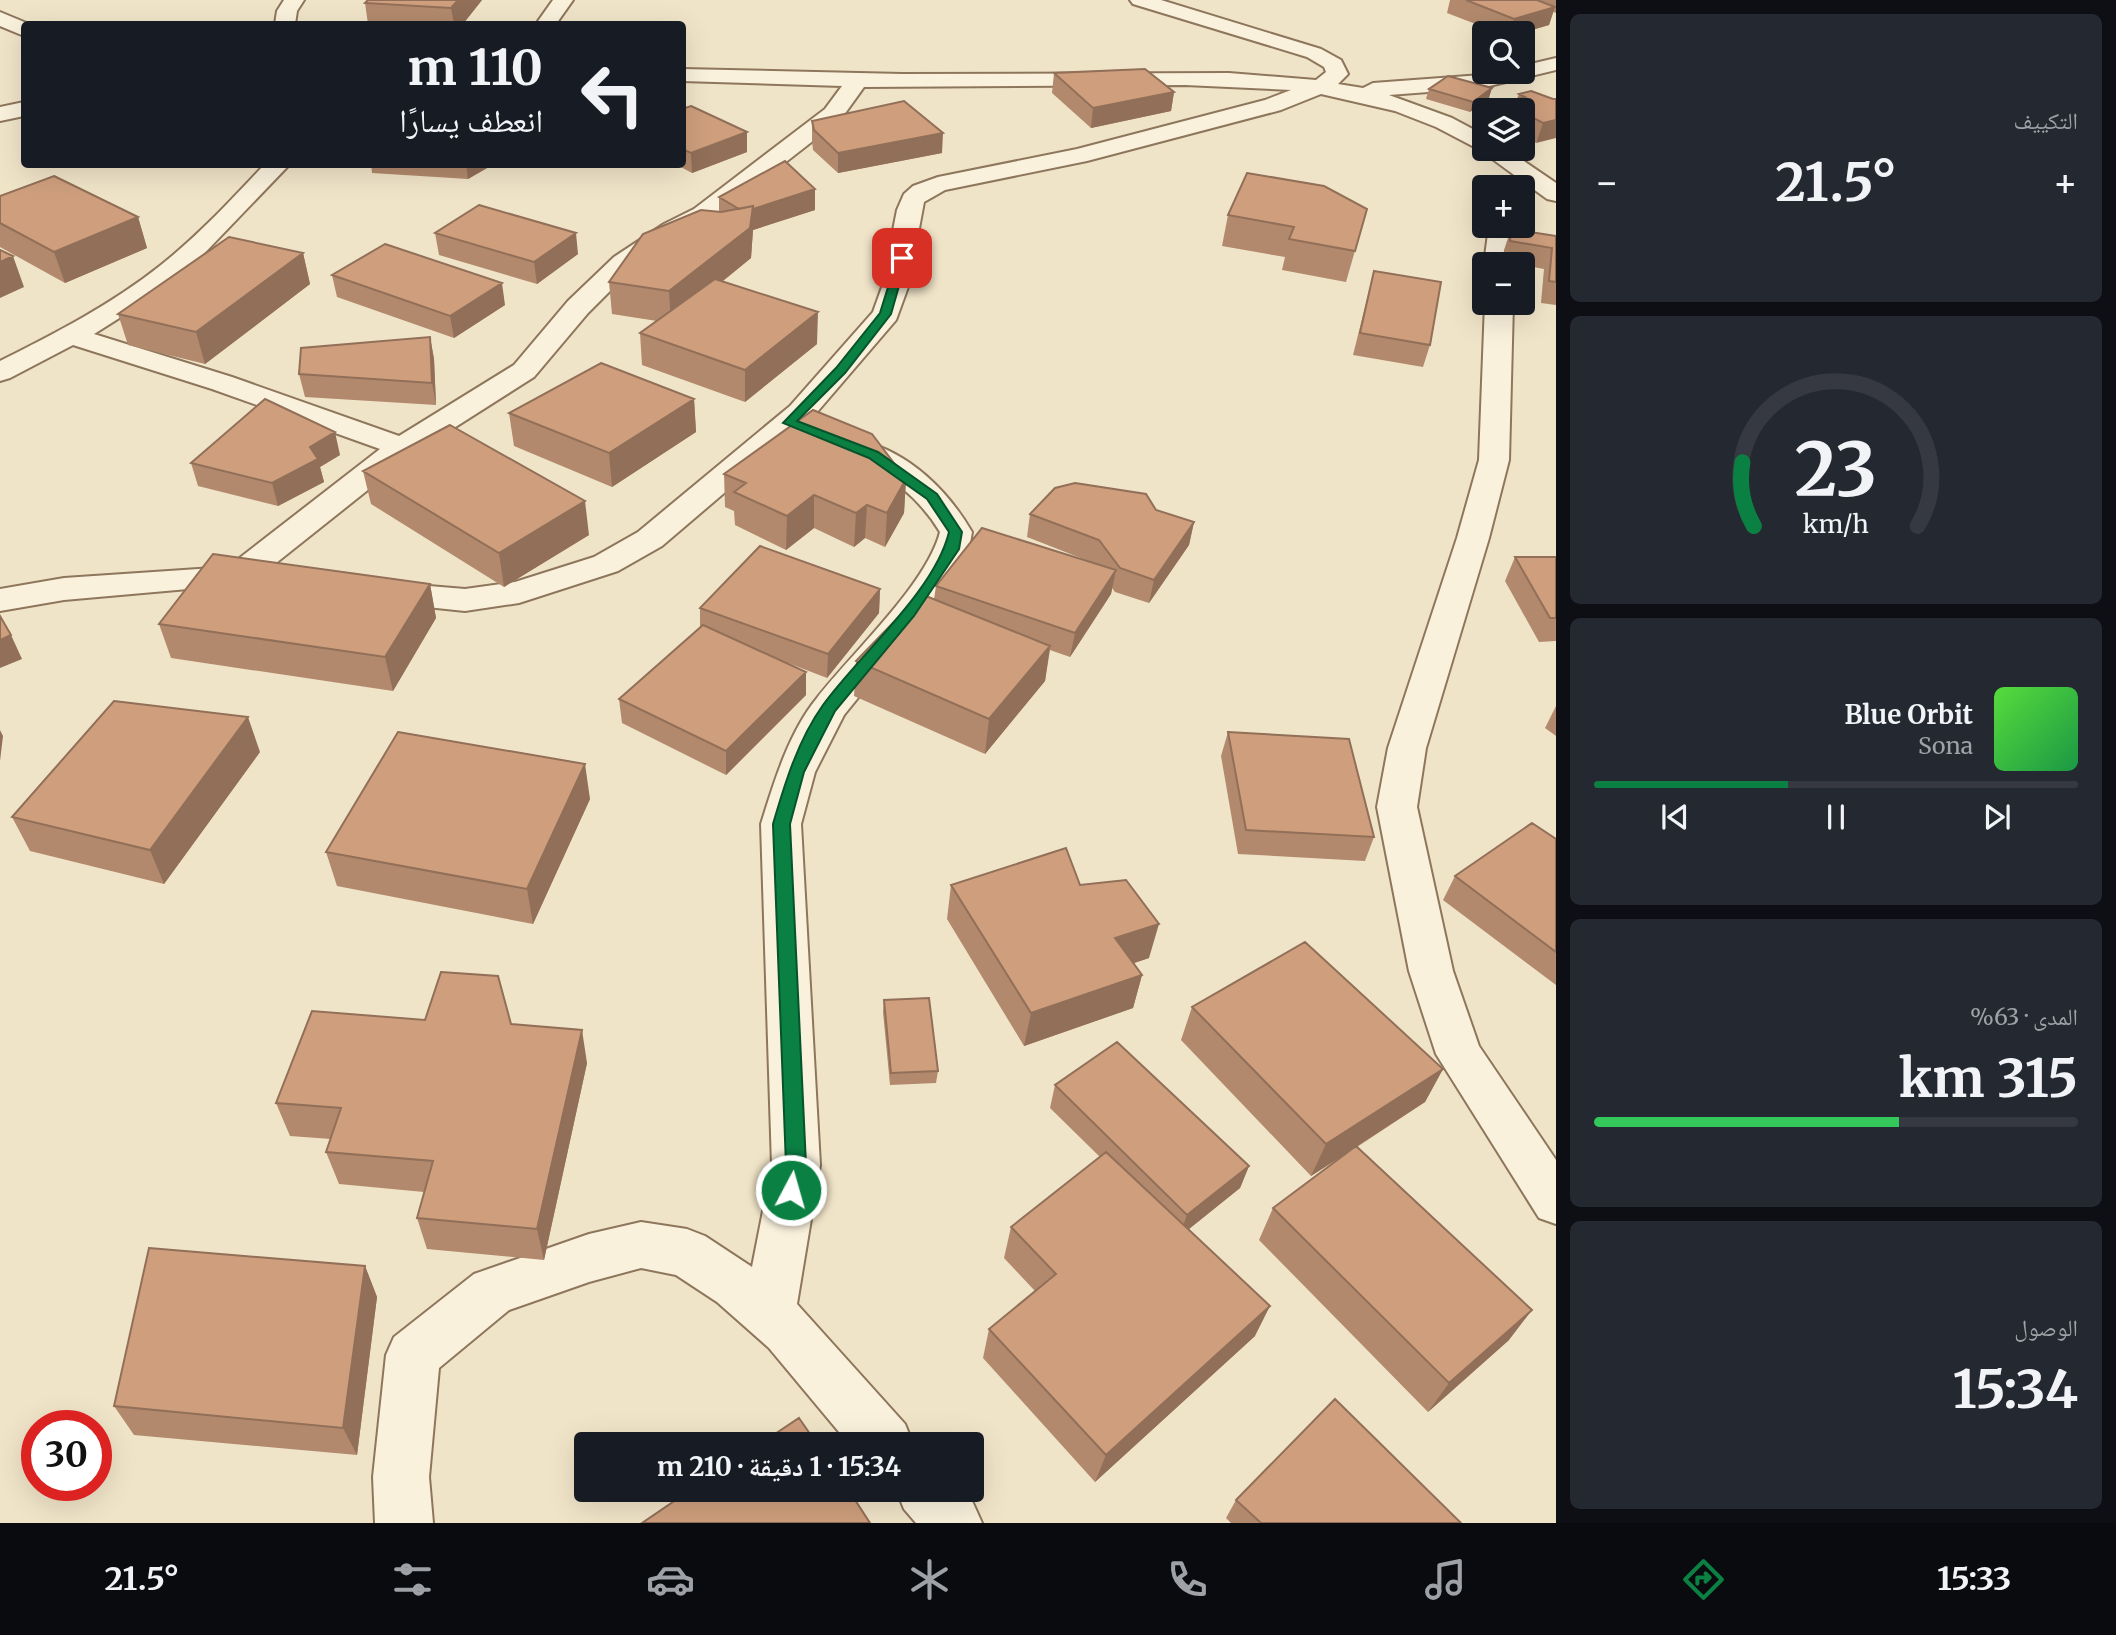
<!DOCTYPE html>
<html lang="ar">
<meta charset="utf-8">
<style>
:root{--surface:#171b24;--page:#242831;--text:#f1f3f6;--muted:#9ea1a6;--line:#363941;--accent:#0b8043}
body{margin:0;font-family:Merriweather,"Noto Naskh Arabic",serif;background:var(--page);color:var(--text);direction:rtl;height:100vh;display:flex;flex-direction:column;font-size:26px;white-space:nowrap}
*{box-sizing:border-box;margin:0}
p{font-size:23px;color:var(--muted)}
.icon{flex:none;width:38px;height:38px;fill:none;stroke:currentColor;stroke-width:2;stroke-linecap:round;stroke-linejoin:round}
.map{position:relative;flex:1;overflow:hidden;direction:ltr}
.side{display:flex;flex-direction:column;gap:14px;padding:14px;background:#0d0f14;width:560px}
.side>*{flex:none}
.banner{position:absolute;left:21px;top:21px;width:665px;height:147px;border-radius:7px;box-shadow:0 7px 28px #0002;direction:rtl;background:#171b24;color:var(--text);overflow:hidden}
.tools{position:absolute;left:1472px;top:21px;display:grid;gap:14px}
.tools a{display:grid;place-items:center;width:63px;height:63px;border-radius:7px;background:var(--surface);box-shadow:0 7px 28px #0002;font-size:35px}
.speed{position:absolute;left:21px;top:1410px;display:flex;gap:14px;font-size:35px;font-weight:700;text-align:center}
.speed>*{display:grid;place-content:center;width:91px;height:91px;border-radius:50%;background:var(--surface);box-shadow:0 7px 28px #0002;line-height:1}
.speed .limit{border:10px solid #d22;background:#fff;color:#111}
.pin{position:absolute;display:grid;place-items:center;width:60px;height:60px;color:#fff;margin:-30px;border-radius:14px;box-shadow:0 4px 10px #0006}
.me{position:absolute;width:77px;margin:-38px;rotate:6deg;stroke-linejoin:round;filter:drop-shadow(0 0 5px #0008)}
.turn{display:flex;align-items:center;gap:24px;height:147px;padding:0 28px;font-size:32px}
.turn .icon{width:91px;height:91px;stroke-width:2.5}
.turn b{display:block;font-size:49px;line-height:60px}
.big{font-size:52px;font-weight:700;line-height:1.1}
.side .widget{flex:1;display:flex;flex-direction:column;justify-content:center;gap:10px;min-width:0;padding:0 24px;border-radius:10px;background:var(--page)}
.side .dial{align-items:center;gap:0}
.dial svg{height:182px;overflow:visible;fill:none;stroke:var(--line);stroke-width:7;stroke-linecap:round;text-anchor:middle}
.dial text{fill:var(--text);stroke:none}
.song{display:flex;align-items:center;gap:21px}
.cover{width:84px;height:84px;border-radius:10px;background:linear-gradient(135deg,hsl(110 70% 55%),hsl(140 70% 35%))}
.played{height:7px;border-radius:4px;background:linear-gradient(90deg,var(--accent) 40%,var(--line) 40%)}
.keys{display:flex;justify-content:space-around;direction:ltr}
.heat{display:flex;justify-content:space-between;align-items:center;font-size:38px;direction:ltr}
.charge{height:10px;border-radius:5px;background:linear-gradient(90deg,#34c759 63%,var(--line) 0)}
.trip{position:absolute;left:574px;top:1432px;width:410px;height:70px;border-radius:7px;background:var(--surface);box-shadow:0 7px 28px #0002;font-weight:700;line-height:70px;text-align:center;direction:rtl}
.menu{display:flex;height:112px;justify-content:space-around;align-items:center;background:#090b0e;color:var(--muted)}
.menu .icon{width:49px;height:49px}
.menu .on{color:var(--accent)}
.menu b{font-size:32px;color:var(--text)}
main{display:flex;flex:1;min-height:0}
.map>svg:first-child{display:block}
.lines{fill:none;stroke-linecap:round;stroke-linejoin:round}
.minor-casing{stroke:#8d765c;stroke-width:4}
.minor{fill:#faf1dc;fill-rule:evenodd}
.wall{fill:#b2896c}
.shaded-wall{fill:#916f58}
.building{fill:#cf9f7d;stroke:#916f58;stroke-width:2}
.route{fill:#0b8043;stroke:#07532c;stroke-width:2}
</style>
<main>
<section class="side">
<div class="widget"><p>التكييف</p>
<div class="heat"><a>−</a><b class="big">21.5°</b><a>+</a></div>
</div>
<div class="widget dial"><svg viewBox="0 0 100 80">
<path d="M14 69A42 42 0 1 1 86 69"/>
<path d="M14 69A42 42 0 0 1 9 41" stroke="#0b8043"/>
<text x="50" y="56" font-size="32" font-weight="700">23</text>
<text x="50" y="72" font-size="11">km/h</text>
</svg></div>
<div class="widget">
<div class="song"><i class="cover"></i><div><b>Blue Orbit</b><p>Sona</p></div></div>
<div class="played"></div>
<div class="keys"><svg class="icon" aria-label="previous" viewBox="0 0 24 24"><path d="M18 5L8 12l10 7zM5 5v14"/></svg><svg class="icon" aria-label="pause" viewBox="0 0 24 24"><path d="M8 5v14M16 5v14"/></svg><svg class="icon" aria-label="next" viewBox="0 0 24 24"><path d="M6 5l10 7-10 7zM19 5v14"/></svg></div>
</div>
<div class="widget"><p>المدى · 63%</p><b class="big">315 km</b><div class="charge"></div></div>
<div class="widget"><p>الوصول</p><b class="big">15:34</b></div>
</section>
<div class="map">
<svg width="1556" height="1523" viewBox="0 0 1556 1523">
<rect width="100%" height="100%" fill="#f0e4c8"/>
<g class="lines">
<defs>
<path id="minor" d="M 284,0 L 304,0 L 297,11 L 295,24 L 275,24 L 277,11 Z
M 553,0 L 573,0 L 556,24 L 536,24 Z
M 1130,0 L 1161,0 L 1321,49 L 1341,60 L 1348,74 L 1338,84 L 1363,88 L 1373,83 L 1522,72 L 1522,66 L 1556,58 L 1556,70 L 1481,88 L 1389,95 L 1452,118 L 1484,135 L 1484,149 L 1506,149 L 1556,183 L 1556,201 L 1547,199 L 1480,150 L 1436,127 L 1395,111 L 1321,94 L 1281,110 L 1087,161 L 945,190 L 924,202 L 908,287 L 896,320 L 812,418 L 662,546 L 618,571 L 519,603 L 465,611 L 369,601 L 364,593 L 369,585 L 381,582 L 465,589 L 515,582 L 594,557 L 638,532 L 790,406 L 873,312 L 882,287 L 897,210 L 904,194 L 913,186 L 938,177 L 1077,149 L 1265,100 L 1291,90 L 1185,85 L 864,87 L 841,119 L 791,158 L 712,219 L 682,234 L 632,269 L 588,313 L 534,377 L 413,454 L 261,575 L 257,583 L 64,600 L 0,611 L 0,589 L 64,578 L 228,567 L 380,449 L 212,389 L 73,345 L 10,378 L 0,381 L 0,361 C 56,333 112,304 161,265 C 199,235 232,199 265,164 L 290,164 L 195,263 L 140,305 L 94,334 L 232,377 L 399,436 L 514,365 L 568,301 L 614,257 L 664,224 L 694,209 L 825,109 L 842,86 L 682,81 L 682,69 L 902,74 L 1229,73 L 1316,80 L 1326,72 L 1324,67 L 1307,57 L 1133,4 Z
M 0,12 L 29,24 L 24,24 L 24,36 L 0,26 Z
M 24,102 L 24,116 L 0,121 L 0,107 Z
M 1489,226 L 1514,226 L 1510,264 L 1484,264 Z
M 1485,303 L 1513,303 L 1509,460 L 1489,538 L 1426,748 L 1417,807 L 1453,971 L 1479,1046 L 1556,1160 L 1556,1224 L 1539,1218 L 1436,1054 L 1409,971 L 1377,807 L 1388,748 L 1457,538 L 1479,460 Z
M 862,441 C 910,453 948,491 972,532 L 969,549 L 921,620 L 844,715 L 815,772 L 801,824 L 820,1165 L 797,1304 L 905,1424 L 913,1444 L 849,1444 L 769,1348 L 717,1302 L 676,1275 L 641,1268 L 589,1282 L 509,1310 L 439,1368 L 429,1477 L 433,1523 L 375,1523 L 373,1477 L 386,1355 L 394,1337 L 474,1274 L 589,1234 L 641,1222 L 687,1229 L 705,1236 L 752,1267 L 772,1165 L 761,824 C 774,782 789,732 817,698 C 851,654 927,584 940,532 C 925,507 903,486 878,471 C 867,464 854,460 847,450 L 851,443 Z
M 896,1489 L 962,1489 L 973,1503 L 982,1523 L 916,1523 L 904,1509 Z"/>
</defs>
<use href="#minor" class="minor-casing"/>
<use href="#minor" class="minor"/>
</g>
<path class="wall" d="M 368,0 L 482,0 L 463,24 L 368,24 L 365,3 Z
M 1450,0 L 1556,0 L 1556,13 L 1553,12 L 1549,25 L 1521,33 L 1499,33 L 1447,13 Z
M 1054,73 L 1174,92 L 1171,111 L 1091,128 L 1052,93 Z
M 1429,89 L 1489,98 L 1470,112 L 1426,99 Z
M 1519,94 L 1553,99 L 1536,143 L 1522,135 L 1522,110 L 1501,110 L 1504,102 L 1517,99 Z
M 682,109 L 747,152 L 692,173 L 675,164 L 682,164 Z
M 812,121 L 942,153 L 838,173 L 813,150 L 812,141 Z
M 371,164 L 494,164 L 468,179 L 372,173 Z
M 815,189 L 815,210 L 753,230 L 751,258 L 723,281 L 817,344 L 745,402 L 642,365 L 640,333 L 657,321 L 612,314 L 609,282 L 719,212 L 719,197 Z
M 0,196 L 138,217 L 147,248 L 65,283 L 0,247 Z
M 1367,209 L 1346,282 L 1282,270 L 1285,257 L 1222,246 L 1228,215 Z
M 1511,229 L 1556,236 L 1556,305 L 1541,303 L 1544,269 L 1522,265 L 1522,264 L 1503,262 L 1504,250 Z
M 435,233 L 578,254 L 537,284 L 439,255 Z
M 303,253 L 310,284 L 205,364 L 128,345 L 118,314 Z
M 1374,271 L 1430,345 L 1423,367 L 1353,355 Z
M 332,275 L 505,305 L 454,338 L 337,297 Z
M 430,337 L 434,359 L 436,405 L 305,397 L 299,374 Z
M 694,399 L 696,432 L 612,487 L 514,446 L 509,413 Z
M 340,455 L 320,467 L 324,482 L 278,506 L 198,486 L 191,463 Z
M 363,471 L 589,535 L 504,587 L 371,504 Z
M 724,474 L 906,479 L 904,513 L 885,547 L 865,538 L 854,547 L 814,528 L 786,550 L 735,525 L 734,511 L 725,507 Z
M 1156,510 L 1194,522 L 1189,545 L 1149,603 L 1115,592 L 1112,588 L 1111,594 L 1070,657 L 1050,650 L 1045,681 L 985,754 L 854,696 L 856,661 L 934,599 L 936,586 L 1096,564 L 1027,537 L 1030,514 Z
M 1515,557 L 1556,557 L 1556,641 L 1539,642 L 1505,581 Z
M 430,584 L 436,618 L 393,691 L 171,658 L 159,624 Z
M 880,589 L 879,613 L 827,678 L 788,663 L 806,695 L 726,775 L 622,723 L 619,699 L 700,627 L 700,608 Z
M 1556,706 L 1556,736 L 1545,728 Z
M 1228,732 L 1374,837 L 1365,861 L 1238,854 L 1221,756 Z
M 260,752 L 164,884 L 30,851 L 12,817 Z
M 590,799 L 533,924 L 337,886 L 326,852 Z
M 1556,839 L 1556,985 L 1443,900 L 1455,876 Z
M 951,885 L 1080,885 L 1149,958 L 1134,963 L 1142,975 L 1133,1008 L 1024,1046 L 947,919 Z
M 884,1000 L 938,1071 L 936,1083 L 890,1085 L 883,1012 Z
M 1192,1007 L 1443,1069 L 1425,1102 L 1357,1147 L 1509,1340 L 1428,1412 L 1259,1240 L 1273,1208 L 1341,1157 L 1311,1176 L 1181,1040 Z
M 425,1020 L 511,1024 L 587,1063 L 544,1260 L 427,1249 L 417,1218 L 424,1192 L 339,1184 L 326,1152 L 331,1139 L 290,1136 L 276,1103 Z
M 1055,1085 L 1249,1166 L 1240,1188 L 1189,1229 L 1255,1336 L 1095,1482 L 983,1358 L 989,1329 L 1035,1291 L 1004,1258 L 1011,1227 L 1100,1157 L 1050,1108 Z
M 365,1266 L 377,1297 L 357,1455 L 134,1435 L 114,1406 Z
M 1236,1500 L 1461,1523 L 1231,1523 L 1226,1518 Z"/>
<path class="shaded-wall" d="M 458,0 L 482,0 L 463,24 L 454,24 L 451,8 Z
M 1555,7 L 1549,25 L 1521,33 L 1510,33 L 1514,19 Z
M 1492,88 L 1489,98 L 1470,112 L 1473,102 Z
M 1174,92 L 1171,111 L 1091,128 L 1093,108 Z
M 1556,120 L 1556,138 L 1536,143 L 1543,123 Z
M 747,132 L 747,152 L 692,173 L 691,153 Z
M 943,133 L 942,153 L 838,173 L 838,153 Z
M 466,164 L 494,164 L 468,179 Z
M 815,189 L 815,210 L 753,230 L 751,258 L 671,323 L 669,291 L 745,212 Z
M 138,217 L 147,248 L 65,283 L 54,252 Z
M 576,233 L 578,254 L 537,284 L 534,262 Z
M 303,253 L 310,284 L 205,364 L 196,332 Z
M 13,256 L 24,287 L 0,298 L 0,262 Z
M 502,283 L 505,305 L 454,338 L 450,316 Z
M 818,312 L 817,344 L 745,402 L 745,370 Z
M 430,337 L 434,359 L 436,405 L 432,383 Z
M 694,399 L 696,432 L 612,487 L 609,453 Z
M 335,432 L 340,455 L 320,467 L 324,482 L 278,506 L 272,483 L 310,447 Z
M 906,479 L 904,513 L 885,547 L 887,513 Z
M 814,495 L 814,528 L 786,550 L 787,516 Z
M 585,501 L 589,535 L 504,587 L 499,553 Z
M 867,505 L 865,538 L 854,547 L 856,513 Z
M 1194,522 L 1189,545 L 1149,603 L 1154,580 Z
M 1116,570 L 1111,594 L 1070,657 L 1075,633 Z
M 430,584 L 436,618 L 393,691 L 385,657 Z
M 880,589 L 879,613 L 827,678 L 828,654 Z
M 11,635 L 22,659 L 0,668 L 0,640 Z
M 1050,646 L 1045,681 L 985,754 L 989,719 Z
M 806,672 L 806,695 L 726,775 L 726,751 Z
M 248,717 L 260,752 L 164,884 L 150,850 Z
M 0,730 L 3,736 L 0,761 Z
M 585,764 L 590,799 L 533,924 L 527,889 Z
M 1159,924 L 1149,958 L 1107,972 L 1115,938 Z
M 1142,975 L 1133,1008 L 1024,1046 L 1031,1013 Z
M 582,1030 L 587,1063 L 544,1260 L 537,1229 Z
M 1443,1069 L 1425,1102 L 1311,1176 L 1326,1144 Z
M 1249,1166 L 1240,1188 L 1179,1237 L 1187,1215 Z
M 365,1266 L 377,1297 L 357,1455 L 343,1428 Z
M 1270,1306 L 1255,1336 L 1095,1482 L 1106,1455 Z
M 1532,1310 L 1509,1340 L 1428,1412 L 1449,1383 Z"/>
<path class="building" d="M 368,0 L 458,0 L 451,8 L 365,3 Z
M 1466,0 L 1537,0 L 1555,7 L 1514,19 Z
M 1145,69 L 1174,92 L 1093,108 L 1054,73 Z
M 1448,76 L 1492,88 L 1473,102 L 1429,89 Z
M 1531,91 L 1553,99 L 1556,99 L 1556,120 L 1543,123 L 1522,112 L 1522,110 L 1519,110 L 1504,102 L 1525,97 L 1519,94 Z
M 904,101 L 943,133 L 838,153 L 814,130 L 812,121 Z
M 691,106 L 747,132 L 691,153 L 682,149 L 682,109 Z
M 785,161 L 815,189 L 753,209 L 753,206 L 739,209 L 719,197 Z
M 1247,173 L 1324,186 L 1367,209 L 1355,251 L 1289,239 L 1294,227 L 1228,215 Z
M 54,176 L 138,217 L 54,252 L 0,223 L 0,196 Z
M 479,205 L 576,233 L 534,262 L 435,233 Z
M 753,206 L 750,228 L 669,291 L 609,282 L 643,234 L 701,210 L 721,212 Z
M 1511,229 L 1556,236 L 1556,282 L 1549,281 L 1552,248 L 1510,241 Z
M 229,237 L 303,253 L 196,332 L 118,314 Z
M 385,244 L 502,283 L 450,316 L 332,275 Z
M 0,250 L 13,256 L 0,262 Z
M 1374,271 L 1441,282 L 1430,345 L 1360,333 Z
M 715,279 L 818,312 L 745,370 L 640,333 Z
M 430,337 L 432,383 L 299,374 L 301,348 Z
M 601,363 L 694,399 L 609,453 L 509,413 Z
M 265,399 L 335,432 L 310,447 L 318,459 L 272,483 L 191,463 Z
M 813,410 L 872,434 L 906,479 L 887,513 L 867,505 L 856,513 L 814,495 L 787,516 L 734,492 L 746,483 L 724,474 Z
M 450,425 L 585,501 L 499,553 L 363,471 Z
M 1075,483 L 1146,494 L 1156,510 L 1194,522 L 1154,580 L 1120,568 L 1099,540 L 1030,514 L 1055,488 Z
M 982,528 L 1116,570 L 1075,633 L 936,586 Z
M 760,546 L 880,589 L 828,654 L 700,608 Z
M 213,554 L 430,584 L 385,657 L 159,624 Z
M 1515,557 L 1556,557 L 1556,618 L 1550,618 Z
M 921,594 L 1050,646 L 989,719 L 856,661 Z
M 0,616 L 11,635 L 0,640 Z
M 703,625 L 806,672 L 726,751 L 619,699 Z
M 114,701 L 248,717 L 150,850 L 12,817 Z
M 398,732 L 585,764 L 527,889 L 326,852 Z
M 1228,732 L 1349,739 L 1374,837 L 1246,830 Z
M 1532,823 L 1556,839 L 1556,952 L 1455,876 Z
M 1066,848 L 1080,885 L 1126,880 L 1159,924 L 1115,938 L 1142,975 L 1031,1013 L 951,885 Z
M 1305,942 L 1443,1069 L 1326,1144 L 1192,1007 Z
M 441,972 L 498,976 L 511,1024 L 582,1030 L 537,1229 L 417,1218 L 433,1161 L 326,1152 L 341,1108 L 276,1103 L 312,1011 L 425,1020 Z
M 929,998 L 938,1071 L 891,1073 L 884,1000 Z
M 1117,1042 L 1249,1166 L 1187,1215 L 1055,1085 Z
M 1356,1146 L 1532,1310 L 1449,1383 L 1273,1208 Z
M 1106,1152 L 1270,1306 L 1106,1455 L 989,1329 L 1056,1274 L 1011,1227 Z
M 149,1248 L 365,1266 L 343,1428 L 114,1406 Z
M 1335,1399 L 1461,1523 L 1261,1523 L 1236,1500 Z
M 799,1418 L 817,1444 L 760,1444 Z
M 692,1489 L 848,1489 L 870,1523 L 642,1523 Z"/>
<path class="route" d="M 898,255 L 907,258 L 891,314 L 845,373 L 797,421 L 878,452 L 937,494 L 962,532 L 959,549 L 914,616 L 835,711 L 804,772 L 790,824 L 806,1165 L 799,1196 L 791,1199 L 784,1196 L 781,1190 L 786,1165 L 773,824 C 785,783 798,740 823,705 C 859,655 935,591 949,532 L 927,499 L 869,458 L 783,423 L 836,368 L 880,313 Z"/>
</svg>
<div class="tools">
<a><svg class="icon" aria-label="search" viewBox="0 0 24 24"><circle cx="10" cy="10" r="6"/><path d="M15 15l6 6"/></svg></a>
<a><svg class="icon" aria-label="layers" viewBox="0 0 24 24"><path d="M12 4l9 5-9 5-9-5zM3 14l9 5 9-5"/></svg></a>
<a>+</a>
<a>−</a>
</div>
<div class="speed"><div class="limit">30</div></div>
<div class="pin" style="left:902px;top:258px;background:#d93025"><svg class="icon" aria-label="arrive" viewBox="0 0 24 24"><path d="M6 21V4h12l-3 4 3 4H6"/></svg></div>
<svg class="me" style="left:791px;top:1190px" viewBox="-20 -20 40 40"><circle r="17" fill="#0b8043" stroke="#fff" stroke-width="3"/><path d="M0-11L8 9 0 5-8 9z" fill="#fff"/></svg>
<div class="trip">15:34 · 1 دقيقة · 210 m</div>
<div class="banner">
<div class="turn"><svg class="icon" aria-label="left" viewBox="0 0 24 24"><path d="M17 20v-9H6M10 6l-5 5 5 5"/></svg><div><b>110 m</b>انعطف يسارًا</div></div>
</div>
</div>
</main>
<nav class="menu">
<b>15:33</b>
<svg class="icon on" aria-label="directions" viewBox="0 0 24 24"><path d="M12 3l9 9-9 9-9-9zM9 14v-3h6M13 9l2 2-2 2"/></svg>
<svg class="icon" aria-label="music" viewBox="0 0 24 24"><path d="M9 18V5l10-2v13"/><circle cx="6" cy="18" r="3"/><circle cx="16" cy="16" r="3"/></svg>
<svg class="icon" aria-label="phone" viewBox="0 0 24 24"><path d="M5 4h4l2 5-3 2q2 4 5 5l2-3 5 2v4C11 20 4 13 5 4z"/></svg>
<svg class="icon" aria-label="climate" viewBox="0 0 24 24"><path d="M12 3v18M4 7l16 10M4 17L20 7"/></svg>
<svg class="icon" aria-label="car" viewBox="0 0 24 24"><path d="M5 17H2v-5l4-1 3-4h7l3 4 3 1v5h-3M9 17h6M6 11h13"/><circle cx="7" cy="17" r="2"/><circle cx="17" cy="17" r="2"/></svg>
<svg class="icon" aria-label="filters" viewBox="0 0 24 24"><path d="M4 7h16M4 17h16"/><circle cx="9" cy="7" r="2"/><circle cx="15" cy="17" r="2"/></svg>
<b>21.5°</b>
</nav>
